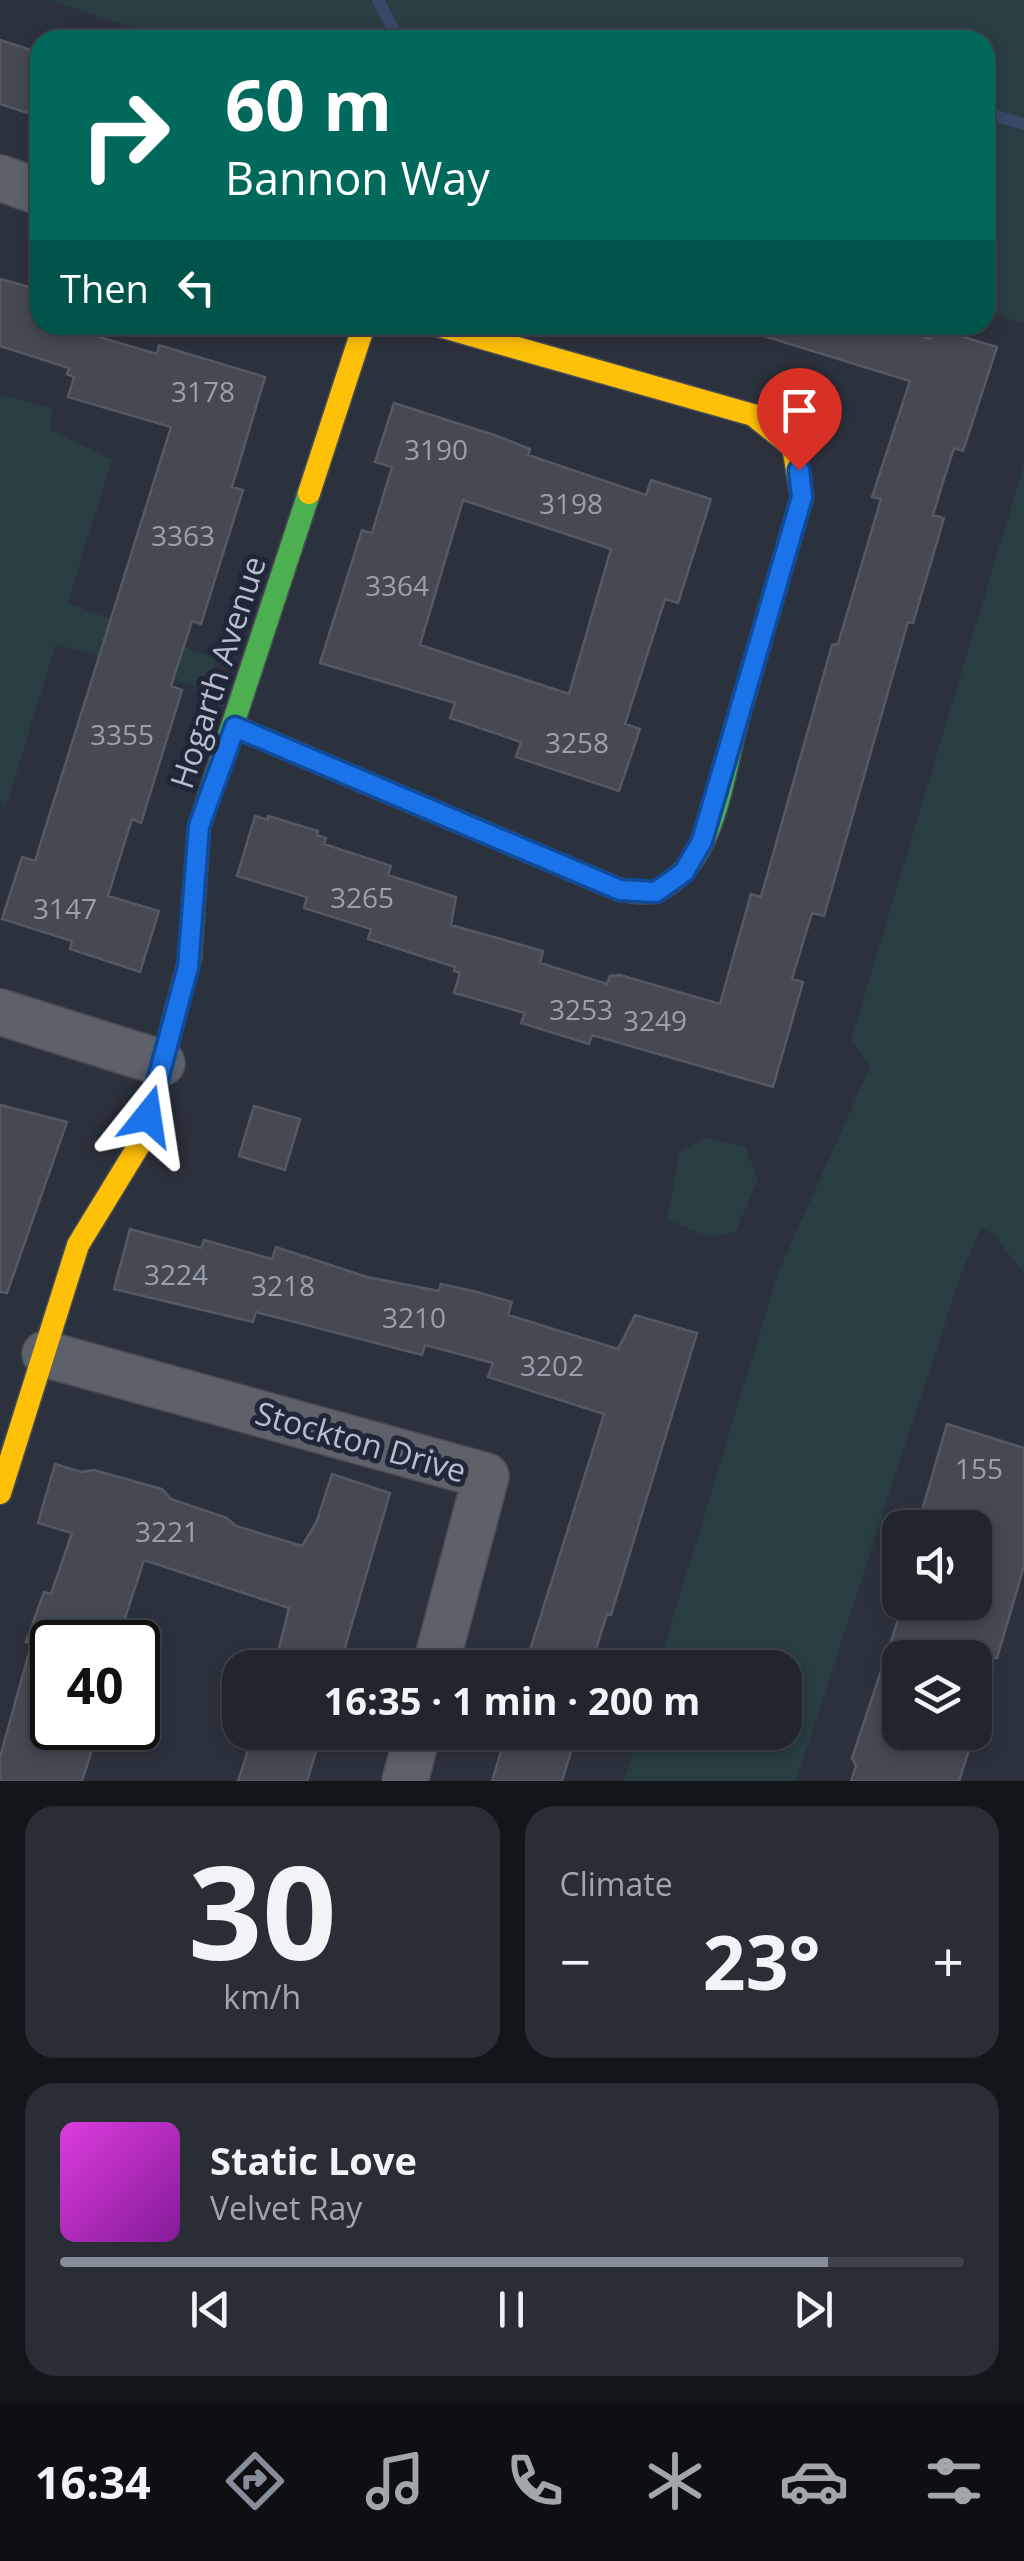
<!DOCTYPE html>
<meta charset="utf-8">
<style>
:root{--surface:#21262e;--page:#292e36;--text:#f1f3f6;--muted:#a2a5aa;--line:#3e434a;--accent:#868d9b}
body{margin:0;font-family:"Open Sans",sans-serif;background:var(--page);color:var(--text);height:100vh;display:flex;flex-direction:column;font-size:38px;white-space:nowrap}
*{box-sizing:border-box;margin:0}
p{font-size:32px;color:var(--muted)}
.icon{flex:none;width:55px;height:55px;fill:none;stroke:currentColor;stroke-width:2;stroke-linecap:round;stroke-linejoin:round}
.map{position:relative;height:1781px;overflow:hidden}
.panel{display:flex;flex-direction:column;gap:25px;padding:25px;background:#121519;flex:1}
.panel>*{flex:none}
.top-card{position:absolute;left:30px;top:30px;width:965px;height:305px;border-radius:30px;box-shadow:0 5px 15px #0003,0 0 0 2px var(--line);background:#00695c;color:#fff;overflow:hidden}
.fabs{position:absolute;left:882px;top:1510px;display:grid;gap:20px}
.fabs a{display:grid;place-items:center;width:110px;height:110px;border-radius:20px;background:var(--surface);box-shadow:0 5px 15px #0003,0 0 0 2px var(--line);font-size:50px}
.speed{position:absolute;left:30px;top:1620px;display:flex;gap:20px;font-size:50px;font-weight:700;text-align:center}
.speed>*{display:grid;place-content:center;width:130px;height:130px;border-radius:50%;background:var(--surface);box-shadow:0 5px 15px #0003,0 0 0 2px var(--line);line-height:1}
.speed .limit{border:5px solid #111;border-radius:15px;background:#fff;color:#111}
.pin{position:absolute;display:grid;place-items:center;width:85px;height:85px;color:#fff;margin:-102px -42px;border-radius:50% 50% 50% 0;rotate:-45deg;box-shadow:0 0 10px #0007}
.pin .icon{rotate:45deg}
.me{position:absolute;width:110px;margin:-55px;rotate:15deg;stroke-linejoin:round;filter:drop-shadow(0 0 8px #0008)}
.turn{display:flex;align-items:center;gap:35px;height:210px;padding:0 30px;font-size:45px}
.turn .icon{width:130px;height:130px;stroke-width:2.5}
.turn b{display:block;font-size:70px;line-height:85px}
.then{display:flex;align-items:center;height:95px;padding:0 30px;background:#0003;gap:20px;font-size:38px}
.big{font-size:75px;font-weight:700;line-height:1.1}
.panel .card{flex:1;display:flex;flex-direction:column;justify-content:center;gap:15px;min-width:0;padding:0 35px;border-radius:30px;background:var(--page)}
.panel .dial{align-items:center;gap:0}
.dial b{font-size:130px;line-height:1}
.song{display:flex;align-items:center;gap:30px}
.cover{width:120px;height:120px;border-radius:15px;background:linear-gradient(135deg,hsl(300 70% 55%),hsl(290 70% 35%))}
.played{height:10px;border-radius:5px;background:linear-gradient(90deg,var(--accent) 85%,var(--line) 85%)}
.keys{display:flex;justify-content:space-around;direction:ltr}
.heat{display:flex;justify-content:space-between;align-items:center;font-size:55px;direction:ltr}
.panel .tiles{flex:1;display:grid;gap:25px;grid-template-columns:1fr 1fr}
.card:last-child{grid-column:span 2}
.trip{position:absolute;left:222px;top:1650px;width:580px;height:100px;border-radius:30px;background:var(--surface);box-shadow:0 5px 15px #0003,0 0 0 2px var(--line);font-weight:700;line-height:100px;text-align:center}
.menu{display:flex;height:160px;justify-content:space-around;align-items:center;background:#0d0f12;color:var(--muted)}
.menu .icon{width:70px;height:70px}
.menu .current{color:var(--accent)}
.menu b{font-size:45px;color:var(--text)}
.map>svg:first-child{display:block}
.green{fill:#293d43}
.lines{fill:none;stroke-linecap:round;stroke-linejoin:round}
.stream{stroke:#384867;stroke-width:12}
.building{fill:#444952;stroke:#545a64;stroke-width:2.5;fill-rule:evenodd}
.street-casing{stroke:#494d55;stroke-width:48}
.fast-casing{stroke:#494d55;stroke-width:25}
.slow-casing{stroke:#494d55;stroke-width:25}
.street{stroke:#5d616a;stroke-width:45}
.fast{stroke:#4caf50;stroke-width:22}
.slow{stroke:#ffc107;stroke-width:22}
.route-casing{stroke:#114b97;stroke-width:25}
.route{stroke:#1a73e8;stroke-width:18}
.labels{text-anchor:middle;dominant-baseline:central;stroke-width:10;stroke-linejoin:round;paint-order:stroke}
.number-label{font-size:28px;fill:#9aa1ae}
.street-label{font-size:32px;fill:#b7becd;stroke:#1f2738}
</style>
<div class="map">
<svg width="1024" height="1781" viewBox="0 0 1024 1781">
<rect width="100%" height="100%" fill="#2c323d"/>
<path class="green" d="M 50,0 L 1024,0 L 1024,324 L 985,311 L 985,40 L 170,40 Z
M 0,394 L 53,409 L 50,430 L 112,459 L 68,603 L 217,659 L 205,690 L 56,644 L 6,807 L 0,804 Z
M 1024,465 L 1024,1274 L 993,1233 L 981,1228 L 960,1277 L 796,1781 L 624,1781 L 639,1733 L 785,1732 L 785,1668 L 658,1667 L 779,1270 L 870,1067 L 851,1040 Z
M 707,1138 L 745,1147 L 758,1179 L 736,1231 L 713,1238 L 667,1220 L 679,1152 Z"/>
<g class="lines">
<path class="stream" d="M 378,0 L 399,40
M 985,113 L 1024,124"/>
</g>
<path class="building" d="M 0,40 L 40,53 L 40,117 L 0,104 Z
M 0,279 L 40,290 L 40,325 L 58,325 L 157,354 L 159,345 L 265,377 L 232,487 L 243,490 L 201,624 L 192,621 L 171,686 L 182,690 L 141,823 L 132,819 L 108,896 L 159,911 L 140,972 L 70,949 L 72,941 L 2,919 L 22,857 L 35,861 L 171,427 L 68,397 L 74,377 L 67,374 L 69,368 L 0,346 Z
M 756,325 L 888,325 L 929,339 L 937,329 L 997,347 L 963,451 L 954,448 L 943,482 L 933,515 L 944,518 L 913,623 L 908,622 L 824,916 L 812,913 L 792,979 L 803,982 L 773,1087 L 592,1035 L 589,1044 L 521,1023 L 525,1013 L 454,993 L 460,973 L 454,971 L 455,967 L 368,939 L 371,929 L 304,908 L 307,897 L 237,876 L 255,816 L 268,820 L 268,816 L 318,831 L 317,835 L 326,838 L 324,844 L 391,866 L 388,875 L 456,897 L 451,925 L 543,951 L 540,963 L 607,984 L 610,976 L 620,975 L 720,1004 L 751,894 L 761,897 L 832,645 L 838,644 L 881,499 L 872,497 L 910,381 L 754,333 Z
M 394,403 L 497,436 L 530,449 L 528,455 L 646,495 L 651,480 L 711,499 L 678,603 L 665,599 L 625,724 L 640,729 L 619,791 L 516,757 L 521,742 L 450,718 L 455,703 L 320,663 L 362,530 L 372,533 L 392,467 L 375,462 ZM 463,500 L 611,549 L 569,694 L 420,645 Z
M 0,1105 L 67,1122 L 7,1293 L 0,1292 Z
M 254,1106 L 300,1119 L 285,1170 L 239,1156 Z
M 130,1229 L 201,1248 L 204,1240 L 272,1259 L 276,1247 L 367,1277 L 439,1291 L 441,1284 L 477,1292 L 512,1302 L 508,1315 L 618,1349 L 635,1315 L 697,1333 L 611,1615 L 607,1614 L 590,1668 L 526,1663 L 604,1414 L 488,1377 L 493,1363 L 425,1345 L 422,1355 L 256,1312 L 253,1322 L 114,1289 Z
M 947,1424 L 1024,1448 L 1024,1566 L 997,1658 L 900,1658 L 900,1732 L 975,1732 L 959,1781 L 851,1781 L 856,1766 L 852,1758 L 904,1602 L 975,1602 L 975,1528 L 917,1528 Z
M 55,1464 L 81,1472 L 94,1470 L 162,1489 L 171,1499 L 227,1518 L 236,1526 L 302,1546 L 317,1521 L 332,1474 L 390,1493 L 339,1668 L 274,1668 L 289,1608 L 144,1560 L 117,1642 L 52,1642 L 52,1728 L 99,1728 L 82,1781 L 0,1781 L 0,1757 L 32,1642 L 26,1642 L 44,1592 L 51,1594 L 72,1533 L 38,1523 Z
M 254,1732 L 322,1732 L 307,1781 L 238,1781 Z
M 507,1732 L 577,1732 L 562,1781 L 492,1781 Z"/>
<g class="lines">
<defs>
<path id="street" d="M 0,178 L 40,192
M 0,1012 L 162,1063
M 45,1354 L 486,1476 L 435,1668
M 405,1781 L 418,1732"/>
<path id="fast" d="M 235,727 L 620,890 C 631,891 649,895 658,890 C 715,865 723,771 738,718
M 190,958 L 199,827 L 309,493"/>
<path id="slow" d="M 436,325 L 753,415 L 793,447 L 802,497 L 738,718
M 309,493 L 364,325
M 0,1493 L 78,1245 L 141,1142 L 190,958"/>
</defs>
<use href="#street" class="street-casing"/>
<use href="#fast" class="fast-casing"/>
<use href="#slow" class="slow-casing"/>
<use href="#street" class="street"/>
<use href="#fast" class="fast"/>
<use href="#slow" class="slow"/>
</g>
<g class="lines">
<defs>
<path id="route" d="M 148,1116 L 188,967 L 199,826 L 235,727 L 620,890 L 656,892 L 684,872 L 702,841 L 802,497 L 799,470"/>
</defs>
<use href="#route" class="route-casing"/>
<use href="#route" class="route"/>
</g>
<g class="labels">
<g class="number-label">
<text x="203" y="391">3178</text>
<text x="436" y="449">3190</text>
<text x="571" y="503">3198</text>
<text x="183" y="535">3363</text>
<text x="397" y="585">3364</text>
<text x="122" y="734">3355</text>
<text x="577" y="742">3258</text>
<text x="362" y="897">3265</text>
<text x="65" y="908">3147</text>
<text x="581" y="1009">3253</text>
<text x="655" y="1020">3249</text>
<text x="176" y="1274">3224</text>
<text x="283" y="1285">3218</text>
<text x="414" y="1317">3210</text>
<text x="552" y="1365">3202</text>
<text x="979" y="1468">155</text>
<text x="167" y="1531">3221</text>
</g>
<g class="street-label">
<text transform="translate(217 672) rotate(-72)">Hogarth Avenue</text>
<text transform="translate(361 1441) rotate(16)">Stockton Drive</text>
</g>
</g>
</svg>
<div class="fabs">
<a><svg class="icon" aria-label="sound" viewBox="0 0 24 24"><path d="M4 9h4l5-4v14l-5-4H4zM17 9q2 3 0 6"/></svg></a>
<a><svg class="icon" aria-label="layers" viewBox="0 0 24 24"><path d="M12 4l9 5-9 5-9-5zM3 14l9 5 9-5"/></svg></a>
</div>
<div class="speed"><div class="limit">40</div></div>
<div class="pin" style="left:799px;top:470px;background:#d93025"><svg class="icon" aria-label="arrive" viewBox="0 0 24 24"><path d="M6 21V4h12l-3 4 3 4H6"/></svg></div>
<svg class="me" style="left:148px;top:1116px" viewBox="-20 -20 40 40"><path d="M0-17L14 15 0 8-14 15z" fill="#1a73e8" stroke="#fff" stroke-width="4"/></svg>
<div class="trip">16:35 · 1 min · 200 m</div>
<div class="top-card">
<div class="turn"><svg class="icon" aria-label="right" viewBox="0 0 24 24"><path d="M7 20v-9h11M14 6l5 5-5 5"/></svg><div><b>60 m</b>Bannon Way</div></div>
<div class="then">Then<svg class="icon" aria-label="left" viewBox="0 0 24 24"><path d="M17 20v-9H6M10 6l-5 5 5 5"/></svg></div>
</div>
</div>
<section class="panel">
<div class="tiles">
<div class="card dial"><b>30</b><p>km/h</p></div>
<div class="card"><p>Climate</p>
<div class="heat"><a>−</a><b class="big">23°</b><a>+</a></div>
</div>
<div class="card">
<div class="song"><i class="cover"></i><div><b>Static Love</b><p>Velvet Ray</p></div></div>
<div class="played"></div>
<div class="keys"><svg class="icon" aria-label="previous" viewBox="0 0 24 24"><path d="M18 5L8 12l10 7zM5 5v14"/></svg><svg class="icon" aria-label="pause" viewBox="0 0 24 24"><path d="M8 5v14M16 5v14"/></svg><svg class="icon" aria-label="next" viewBox="0 0 24 24"><path d="M6 5l10 7-10 7zM19 5v14"/></svg></div>
</div>
</div>
</section>
<nav class="menu">
<b>16:34</b>
<svg class="icon current" aria-label="directions" viewBox="0 0 24 24"><path d="M12 3l9 9-9 9-9-9zM9 14v-3h6M13 9l2 2-2 2"/></svg>
<svg class="icon" aria-label="music" viewBox="0 0 24 24"><path d="M9 18V5l10-2v13"/><circle cx="6" cy="18" r="3"/><circle cx="16" cy="16" r="3"/></svg>
<svg class="icon" aria-label="phone" viewBox="0 0 24 24"><path d="M5 4h4l2 5-3 2q2 4 5 5l2-3 5 2v4C11 20 4 13 5 4z"/></svg>
<svg class="icon" aria-label="climate" viewBox="0 0 24 24"><path d="M12 3v18M4 7l16 10M4 17L20 7"/></svg>
<svg class="icon" aria-label="car" viewBox="0 0 24 24"><path d="M5 17H2v-5l4-1 3-4h7l3 4 3 1v5h-3M9 17h6M6 11h13"/><circle cx="7" cy="17" r="2"/><circle cx="17" cy="17" r="2"/></svg>
<svg class="icon" aria-label="filters" viewBox="0 0 24 24"><path d="M4 7h16M4 17h16"/><circle cx="9" cy="7" r="2"/><circle cx="15" cy="17" r="2"/></svg>
</nav>
